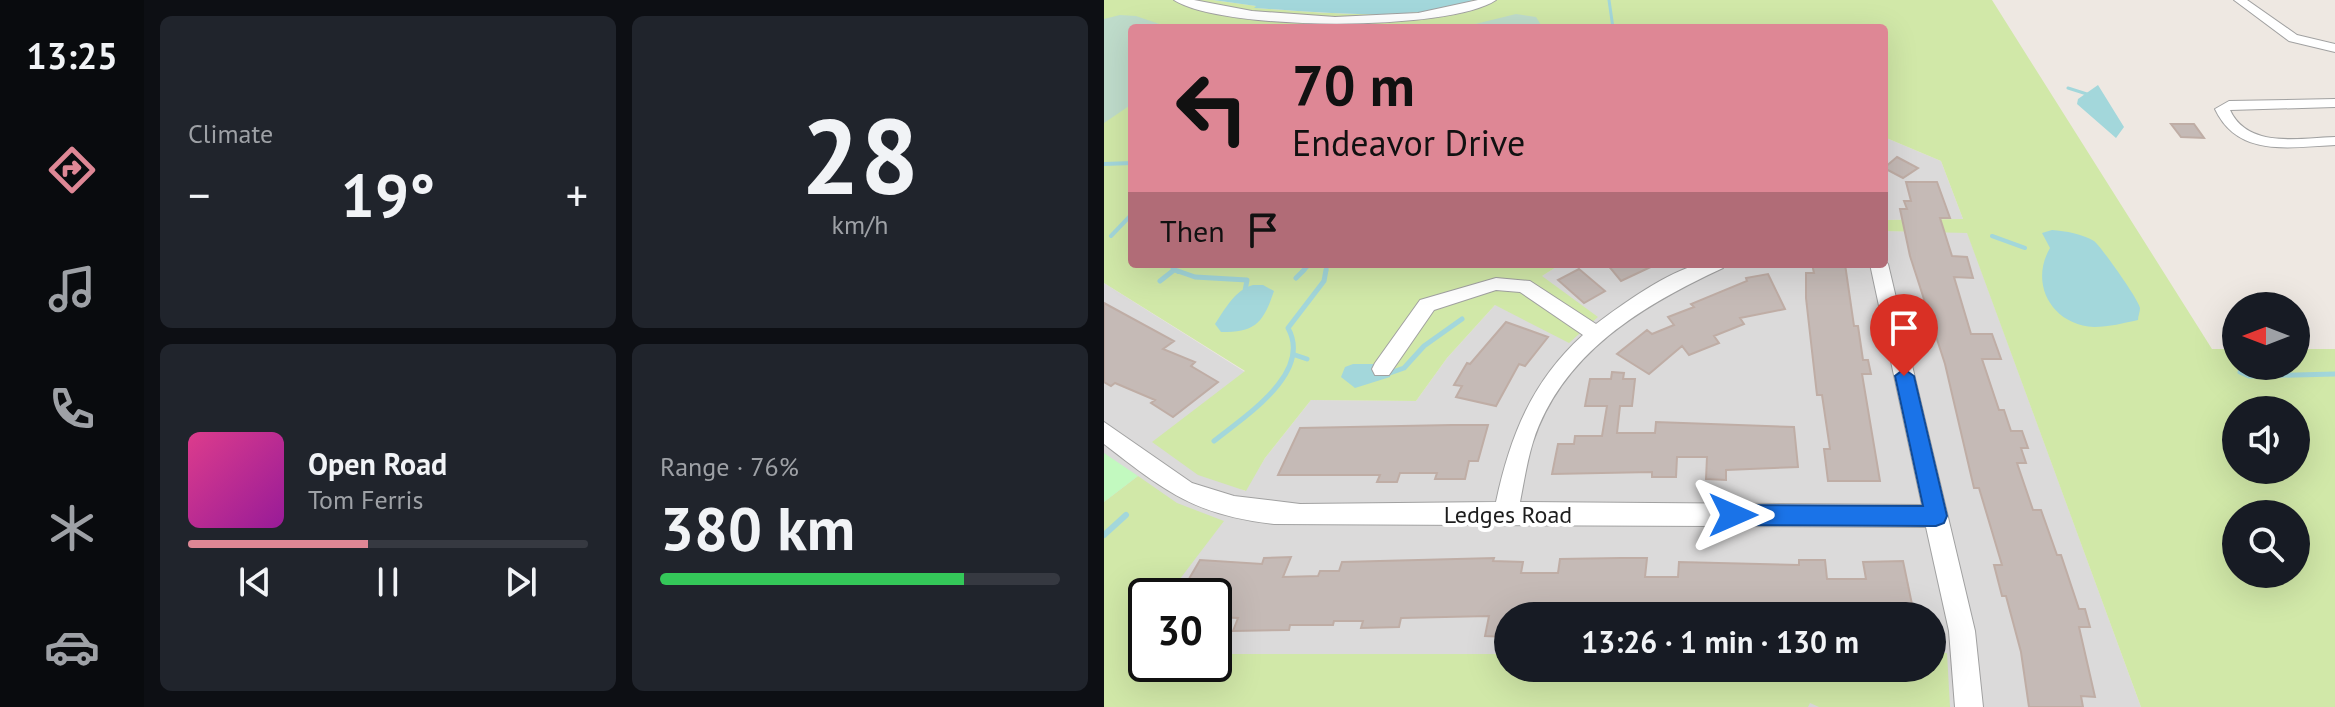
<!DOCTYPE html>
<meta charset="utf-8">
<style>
:root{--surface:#171b24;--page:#20242c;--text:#f1f3f6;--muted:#9ea1a6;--line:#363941;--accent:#de8795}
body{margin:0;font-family:"PT Sans",sans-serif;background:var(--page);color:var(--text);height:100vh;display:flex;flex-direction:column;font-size:30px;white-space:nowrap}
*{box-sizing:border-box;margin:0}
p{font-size:26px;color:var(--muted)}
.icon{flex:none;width:44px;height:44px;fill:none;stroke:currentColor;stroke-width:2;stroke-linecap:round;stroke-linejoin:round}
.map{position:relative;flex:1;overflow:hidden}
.side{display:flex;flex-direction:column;gap:16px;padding:16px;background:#0d0f14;width:960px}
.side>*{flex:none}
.banner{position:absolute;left:24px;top:24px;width:760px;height:244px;border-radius:8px;box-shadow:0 8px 32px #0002;background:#de8795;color:#111;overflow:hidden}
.needle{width:52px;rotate:270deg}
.tools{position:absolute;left:1118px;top:292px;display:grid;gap:16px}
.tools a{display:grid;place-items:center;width:88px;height:88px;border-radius:50%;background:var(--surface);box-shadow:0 8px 32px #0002;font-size:40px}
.speed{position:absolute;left:24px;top:578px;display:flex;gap:16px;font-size:40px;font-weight:700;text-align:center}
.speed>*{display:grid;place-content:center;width:104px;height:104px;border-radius:50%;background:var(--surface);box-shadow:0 8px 32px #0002;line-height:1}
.speed .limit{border:4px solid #111;border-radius:12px;background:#fff;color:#111}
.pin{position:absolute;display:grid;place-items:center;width:68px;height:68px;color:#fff;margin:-82px -34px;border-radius:50% 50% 50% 0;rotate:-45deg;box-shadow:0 0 8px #0007}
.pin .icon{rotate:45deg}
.me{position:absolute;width:88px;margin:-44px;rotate:90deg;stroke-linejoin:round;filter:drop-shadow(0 0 6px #0008)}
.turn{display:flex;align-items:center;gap:28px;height:168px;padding:0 32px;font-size:36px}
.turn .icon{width:104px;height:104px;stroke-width:2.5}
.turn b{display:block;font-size:56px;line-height:68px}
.then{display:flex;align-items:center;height:76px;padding:0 32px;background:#0003;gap:16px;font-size:30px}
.big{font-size:60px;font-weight:600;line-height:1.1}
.side .card{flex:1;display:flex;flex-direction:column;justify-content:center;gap:12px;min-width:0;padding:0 28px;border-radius:12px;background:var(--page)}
.side .dial{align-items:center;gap:0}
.dial b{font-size:104px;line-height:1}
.song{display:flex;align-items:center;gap:24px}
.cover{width:96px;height:96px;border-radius:12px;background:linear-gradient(135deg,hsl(330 70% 55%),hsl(300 70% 35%))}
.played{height:8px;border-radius:4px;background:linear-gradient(90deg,var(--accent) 45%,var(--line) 45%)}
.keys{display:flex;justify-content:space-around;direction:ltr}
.heat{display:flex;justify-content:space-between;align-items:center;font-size:44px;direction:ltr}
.charge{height:12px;border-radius:6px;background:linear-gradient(90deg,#34c759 76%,var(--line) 0)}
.side .tiles{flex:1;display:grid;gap:16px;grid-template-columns:repeat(2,1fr)}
.trip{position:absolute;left:390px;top:602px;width:452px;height:80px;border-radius:40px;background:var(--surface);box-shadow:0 8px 32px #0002;font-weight:600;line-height:80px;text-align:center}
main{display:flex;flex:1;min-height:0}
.menu{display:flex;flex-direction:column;width:144px;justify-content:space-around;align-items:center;background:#090b0e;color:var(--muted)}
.menu .icon{width:56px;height:56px}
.menu .on{color:var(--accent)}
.menu b{font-size:36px;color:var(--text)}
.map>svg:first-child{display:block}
.residential{fill:#dbdada;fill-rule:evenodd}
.grass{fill:#d1e8a8;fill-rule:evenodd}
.wetland{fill:#bfdccb}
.park{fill:#c2f9bf}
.water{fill:#a3d7db}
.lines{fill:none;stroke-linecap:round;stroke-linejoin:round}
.stream-far3{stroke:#a3d7db;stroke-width:3}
.stream-far2{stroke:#a3d7db;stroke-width:4}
.stream-far1{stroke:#a3d7db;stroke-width:5}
.stream{stroke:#a3d7db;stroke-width:6}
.building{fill:#c5bab6;stroke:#bfada5;stroke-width:2}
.minor-casing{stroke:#a1a1a1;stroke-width:2}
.minor{fill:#fff;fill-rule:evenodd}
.route{fill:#1a73e8;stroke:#114b97;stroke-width:2}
.labels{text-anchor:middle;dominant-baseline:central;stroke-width:8;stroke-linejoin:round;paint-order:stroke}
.street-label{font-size:24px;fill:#1d1d1d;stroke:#fff}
</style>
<main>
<nav class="menu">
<b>13:25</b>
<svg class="icon on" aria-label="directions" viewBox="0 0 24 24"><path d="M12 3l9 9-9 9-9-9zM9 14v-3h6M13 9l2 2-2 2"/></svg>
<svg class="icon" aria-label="music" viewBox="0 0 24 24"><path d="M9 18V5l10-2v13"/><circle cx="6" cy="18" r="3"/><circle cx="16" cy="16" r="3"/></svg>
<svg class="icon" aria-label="phone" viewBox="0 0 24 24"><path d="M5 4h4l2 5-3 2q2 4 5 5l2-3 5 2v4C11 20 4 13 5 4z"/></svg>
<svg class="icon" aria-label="climate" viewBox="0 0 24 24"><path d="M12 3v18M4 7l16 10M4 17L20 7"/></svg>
<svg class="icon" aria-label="car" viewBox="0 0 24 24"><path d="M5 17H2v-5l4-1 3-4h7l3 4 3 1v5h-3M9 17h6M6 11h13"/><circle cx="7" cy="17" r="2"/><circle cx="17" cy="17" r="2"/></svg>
</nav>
<section class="side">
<div class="tiles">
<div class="card"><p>Climate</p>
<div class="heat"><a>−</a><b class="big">19°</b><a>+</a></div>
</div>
<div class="card dial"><b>28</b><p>km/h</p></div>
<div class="card">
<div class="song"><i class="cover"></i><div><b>Open Road</b><p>Tom Ferris</p></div></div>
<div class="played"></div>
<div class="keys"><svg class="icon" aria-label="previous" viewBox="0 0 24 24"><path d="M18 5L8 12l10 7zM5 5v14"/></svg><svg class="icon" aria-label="pause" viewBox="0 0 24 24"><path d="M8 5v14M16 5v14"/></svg><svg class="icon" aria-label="next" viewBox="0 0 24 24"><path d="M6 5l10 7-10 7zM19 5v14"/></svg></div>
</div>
<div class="card"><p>Range · 76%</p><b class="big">380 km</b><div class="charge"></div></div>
</div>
</section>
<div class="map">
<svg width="1231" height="707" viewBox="0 0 1231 707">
<rect width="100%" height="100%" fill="#eee8e2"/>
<path class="residential" d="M 780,137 L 837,161 L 859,219 L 780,220 Z
M 780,231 L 863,232 L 1037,707 L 0,707 L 0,283 L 141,372 L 49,442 L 141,491 L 161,458 L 207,400 L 312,401 L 343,358 L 391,305 L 457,264 L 780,264 ZM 42,596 L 110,596 L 110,664 L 42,664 ZM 404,616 L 828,616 L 828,668 L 404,668 Z"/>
<path class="grass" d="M 0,0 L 109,0 L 153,6 L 152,8 C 213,12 312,23 369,0 L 888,0 L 1108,349 L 1132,349 L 1132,366 L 1192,366 L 1192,349 L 1231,349 L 1231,707 L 1037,707 L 863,233 L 780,231 L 780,220 L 859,219 L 837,161 L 780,137 L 780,28 L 28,28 L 28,264 L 457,264 L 438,276 L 494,317 L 465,343 L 391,305 L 343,358 L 312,401 L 207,400 L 161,458 L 142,491 L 94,475 L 48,442 L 141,371 L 0,283 ZM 1132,410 L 1192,410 L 1192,470 L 1132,470 ZM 1132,514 L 1192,514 L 1192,574 L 1132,574 Z
M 34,476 L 73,503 L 120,521 L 63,596 L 42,596 L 42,623 L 31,637 L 42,640 L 42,664 L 110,664 L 110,654 L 404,654 L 404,668 L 828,668 L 828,653 L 843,653 L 846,707 L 715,707 L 706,703 L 704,707 L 0,707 L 0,502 Z"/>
<path class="wetland" d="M 412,14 L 432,17 L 439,28 L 355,28 Z
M 16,15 L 32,16 L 67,28 L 28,28 L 28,104 L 0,123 L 0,19 Z"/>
<path class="park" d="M 0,453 L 34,476 L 0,502 Z"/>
<path class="water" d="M 109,0 L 369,0 C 311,23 212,12 150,8 L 152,6 Z
M 994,85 L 1020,127 L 1012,138 L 973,104 L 974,99 Z
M 948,230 C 962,231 978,234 990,241 C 996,245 1035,300 1036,308 C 1036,312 1034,316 1034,320 C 1020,323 1005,327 990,327 C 948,325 925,284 946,248 L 938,233 Z
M 149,285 L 159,285 L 170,291 C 159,323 152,332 117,332 L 111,324 C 121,309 131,290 149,285 Z
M 249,364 L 278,364 L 288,369 L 286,377 L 251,388 L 237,377 L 241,367 Z"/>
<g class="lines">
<path class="stream-far3" d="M 505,0 L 509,28
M 964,88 L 986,95"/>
<path class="stream-far2" d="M 0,164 L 28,163
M 7,236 L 28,214
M 888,236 L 921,248
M 64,264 L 74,272
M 198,272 L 206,264
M 222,272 L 223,264"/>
<path class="stream-far1" d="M 71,270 L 91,277 L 143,280 L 141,291
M 192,278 L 200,270
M 56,281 L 70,270
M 191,355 L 203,359
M 1136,372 L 1145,376 L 1231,374
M 283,374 L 300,368 L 320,346 L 358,319
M 110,441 C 141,416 209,373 184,328 L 220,281 L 222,270"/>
<path class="stream" d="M 0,535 L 22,515"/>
</g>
<path class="building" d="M 1067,124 L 1090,124 L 1100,138 L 1077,137 Z
M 793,157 L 814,168 L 799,178 L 780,168 Z
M 802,182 L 833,182 L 846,218 L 836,218 L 848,256 L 863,257 L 869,278 L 850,277 L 867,334 L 888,334 L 897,359 L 878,359 L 895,410 L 900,410 L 907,431 L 918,431 L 924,448 L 917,448 L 922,463 L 913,463 L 929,510 L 937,510 L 953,555 L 957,555 L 975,609 L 981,609 L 986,627 L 975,627 L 991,697 L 977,696 L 979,707 L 925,707 L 917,652 L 902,596 L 898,596 L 890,565 L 898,565 L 875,488 L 870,488 L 841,364 L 806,256 L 796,209 L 803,209 L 800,201 L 807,201 Z
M 503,264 L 553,264 L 517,281 Z
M 708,264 L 741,264 L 750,326 L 754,326 L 759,360 L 764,360 L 767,374 L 758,374 L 776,481 L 724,481 L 720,449 L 726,449 L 718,395 L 713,395 L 702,298 L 702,273 L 710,273 Z
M 475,269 L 501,291 L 480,303 L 454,280 Z
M 664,274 L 681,309 L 636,318 L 640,324 L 610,336 L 615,343 L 585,355 L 578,346 L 545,374 L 513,354 L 543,330 L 548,334 L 570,325 L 564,317 L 590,307 L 587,304 L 643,281 L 642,278 Z
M 0,303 L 70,341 L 59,349 L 91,362 L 87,366 L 114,382 L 69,417 L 47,403 L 51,400 L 11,383 L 7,386 L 0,382 Z
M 402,322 L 444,337 L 421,366 L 415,364 L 392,406 L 352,397 L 358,386 L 350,385 L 363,363 L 366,364 Z
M 508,372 L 520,373 L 519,379 L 531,379 L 528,406 L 516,406 L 513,433 L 551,433 L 552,422 L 690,427 L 694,467 L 622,470 L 622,480 L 602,479 L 603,457 L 573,457 L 572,477 L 548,477 L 548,472 L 448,474 L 454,444 L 470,444 L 471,436 L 498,436 L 503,406 L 481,406 L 486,379 L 507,379 Z
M 348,425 L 384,425 L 374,461 L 365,461 L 361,479 L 331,479 L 333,473 L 296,473 L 293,482 L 273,482 L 276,475 L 174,475 L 196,428 Z
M 187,557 L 179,577 L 214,576 L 216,571 L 235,571 L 238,562 L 390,558 L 389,561 L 419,562 L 417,573 L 454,573 L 456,559 L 517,558 L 543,558 L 541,577 L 574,577 L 575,562 L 695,565 L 695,560 L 721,560 L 723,579 L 762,579 L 759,562 L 799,561 L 809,609 L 788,609 L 789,616 L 511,616 L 511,611 L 441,611 L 441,616 L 404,616 L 404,637 L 381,636 L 385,616 L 297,618 L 295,627 L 257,628 L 259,621 L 230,621 L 229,625 L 186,625 L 185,630 L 129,631 L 134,618 L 110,617 L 110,596 L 75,596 L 96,560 L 158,564 L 160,558 Z"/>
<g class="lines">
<defs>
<path id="minor" d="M 70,0 L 90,0 L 148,11 L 231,17 L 314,13 L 374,0 L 392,0 C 345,32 117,31 70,0 Z
M 1130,0 L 1143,0 L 1193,35 L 1231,44 L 1231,52 L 1185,41 Z
M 1231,99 L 1231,107 L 1126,110 C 1144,149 1195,138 1231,137 L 1231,145 C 1186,147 1134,158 1111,109 L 1125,101 Z
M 780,259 L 784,264 L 871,631 L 879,707 L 851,707 L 845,631 L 822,527 L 170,524 C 90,515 61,491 0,444 L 0,422 L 88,483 L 130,496 L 196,504 L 392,502 C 406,436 428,381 479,335 L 416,292 L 392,290 L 330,310 L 285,375 L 271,375 L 268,369 L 271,363 L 316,300 L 392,278 L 426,281 L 492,324 C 520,303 563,272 596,264 C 604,262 614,264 622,264 L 619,268 C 539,305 458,353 429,442 C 423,461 420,482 416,502 L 818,505 L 766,264 L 780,264 Z"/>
</defs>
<use href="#minor" class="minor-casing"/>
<use href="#minor" class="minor"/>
</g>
<path class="route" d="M 800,369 L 810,376 L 843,516 L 840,523 L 832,526 L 629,525 L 621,522 L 618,515 L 621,507 L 629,505 L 819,506 L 791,376 Z"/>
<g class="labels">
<g class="street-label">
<text x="404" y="514">Ledges Road</text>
</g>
</g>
</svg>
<div class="tools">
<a><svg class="needle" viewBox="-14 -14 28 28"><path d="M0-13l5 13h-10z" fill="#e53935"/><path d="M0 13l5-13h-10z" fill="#9ea1a6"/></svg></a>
<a><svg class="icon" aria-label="sound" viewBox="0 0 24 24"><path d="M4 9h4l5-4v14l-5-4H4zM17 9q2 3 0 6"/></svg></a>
<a><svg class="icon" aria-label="search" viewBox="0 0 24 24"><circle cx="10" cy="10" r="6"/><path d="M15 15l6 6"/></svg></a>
</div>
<div class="speed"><div class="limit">30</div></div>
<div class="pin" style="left:800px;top:376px;background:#d93025"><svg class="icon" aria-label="arrive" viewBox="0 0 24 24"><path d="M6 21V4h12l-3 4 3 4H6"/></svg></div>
<svg class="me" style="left:629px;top:515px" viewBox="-20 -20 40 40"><path d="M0-17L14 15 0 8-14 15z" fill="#1a73e8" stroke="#fff" stroke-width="4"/></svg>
<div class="trip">13:26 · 1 min · 130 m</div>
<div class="banner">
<div class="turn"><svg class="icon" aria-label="left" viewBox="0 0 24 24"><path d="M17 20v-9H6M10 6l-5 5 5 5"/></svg><div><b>70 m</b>Endeavor Drive</div></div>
<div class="then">Then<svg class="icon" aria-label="arrive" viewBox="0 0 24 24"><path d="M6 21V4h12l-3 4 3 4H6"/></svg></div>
</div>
</div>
</main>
